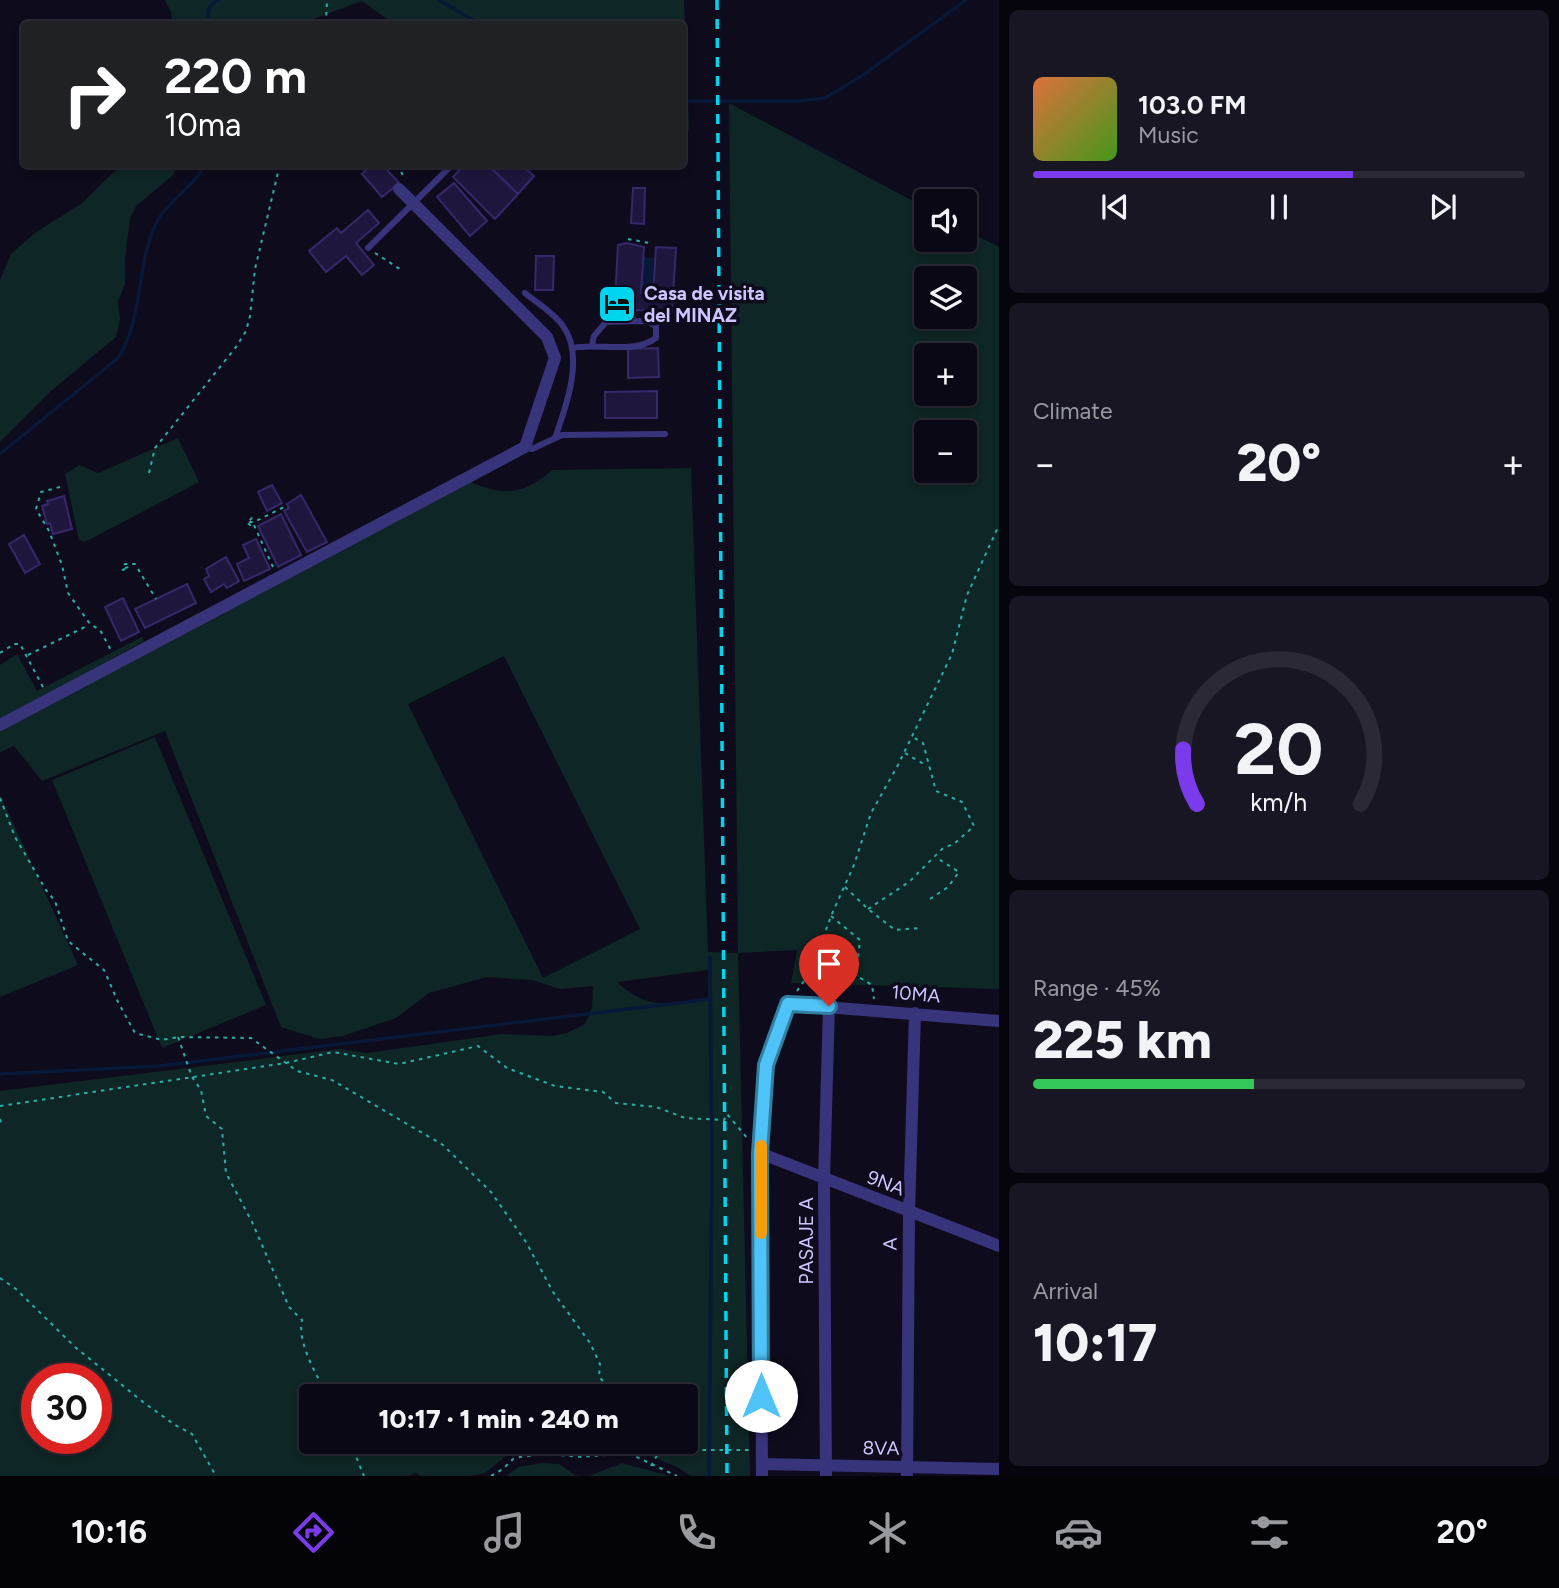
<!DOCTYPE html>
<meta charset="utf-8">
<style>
:root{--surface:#0a0815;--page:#181622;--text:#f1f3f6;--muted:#999aa0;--line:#2a2934;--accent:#7c3aed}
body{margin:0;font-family:Figtree,sans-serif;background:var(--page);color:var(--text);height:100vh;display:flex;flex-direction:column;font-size:26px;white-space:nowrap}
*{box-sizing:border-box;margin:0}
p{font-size:23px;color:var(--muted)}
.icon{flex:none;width:38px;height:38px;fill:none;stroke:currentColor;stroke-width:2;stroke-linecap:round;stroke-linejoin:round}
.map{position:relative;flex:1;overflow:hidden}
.drawer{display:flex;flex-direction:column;gap:10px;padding:10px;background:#06040c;width:560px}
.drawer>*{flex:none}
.guide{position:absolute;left:21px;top:21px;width:665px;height:147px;border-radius:7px;box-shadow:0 4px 10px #0003,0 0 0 2px var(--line);background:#202124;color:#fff;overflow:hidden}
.tools{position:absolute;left:914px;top:189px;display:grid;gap:14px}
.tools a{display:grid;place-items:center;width:63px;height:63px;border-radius:7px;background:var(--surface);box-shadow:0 4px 10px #0003,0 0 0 2px var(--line);font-size:35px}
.speed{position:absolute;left:21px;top:1363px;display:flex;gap:14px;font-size:35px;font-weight:700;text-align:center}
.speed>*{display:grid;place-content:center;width:91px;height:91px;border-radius:50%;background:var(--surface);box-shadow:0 4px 10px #0003,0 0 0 2px var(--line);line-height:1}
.speed .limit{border:10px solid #d22;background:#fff;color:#111}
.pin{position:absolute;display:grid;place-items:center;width:60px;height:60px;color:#fff;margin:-72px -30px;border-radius:50% 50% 50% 0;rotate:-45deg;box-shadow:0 0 7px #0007}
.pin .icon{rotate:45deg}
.me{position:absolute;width:77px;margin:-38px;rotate:0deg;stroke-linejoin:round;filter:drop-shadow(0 0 5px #0008)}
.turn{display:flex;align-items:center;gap:24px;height:147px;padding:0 28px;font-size:32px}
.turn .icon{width:91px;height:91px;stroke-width:2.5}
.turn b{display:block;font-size:49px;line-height:60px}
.big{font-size:52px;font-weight:800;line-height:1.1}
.drawer .tile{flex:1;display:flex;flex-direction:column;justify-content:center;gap:10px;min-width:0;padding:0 24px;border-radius:10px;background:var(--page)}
.drawer .dial{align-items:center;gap:0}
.dial svg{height:182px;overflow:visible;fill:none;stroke:var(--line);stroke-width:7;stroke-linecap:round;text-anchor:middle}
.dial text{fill:var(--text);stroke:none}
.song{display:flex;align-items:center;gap:21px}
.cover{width:84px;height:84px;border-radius:10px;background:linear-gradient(135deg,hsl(20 70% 55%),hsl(100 70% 35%))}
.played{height:7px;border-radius:4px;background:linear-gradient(90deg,var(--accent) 65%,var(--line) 65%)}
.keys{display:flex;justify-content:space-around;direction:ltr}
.heat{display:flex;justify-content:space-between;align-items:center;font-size:38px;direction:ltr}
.charge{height:10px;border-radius:5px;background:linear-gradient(90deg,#34c759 45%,var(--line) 0)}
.trip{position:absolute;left:299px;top:1384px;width:399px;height:70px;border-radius:7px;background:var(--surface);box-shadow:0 4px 10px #0003,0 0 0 2px var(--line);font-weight:800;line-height:70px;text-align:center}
.tab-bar{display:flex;height:112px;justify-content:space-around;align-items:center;background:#040308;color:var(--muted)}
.tab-bar .icon{width:49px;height:49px}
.tab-bar .current{color:var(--accent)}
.tab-bar b{font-size:32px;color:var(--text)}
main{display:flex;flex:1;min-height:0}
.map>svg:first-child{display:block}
.green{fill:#0e2625;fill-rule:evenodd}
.water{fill:#071838}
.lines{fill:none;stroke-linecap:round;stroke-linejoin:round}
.stream{stroke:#071838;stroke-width:3.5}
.building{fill:#1f163d;stroke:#36286a;stroke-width:2}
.path{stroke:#2aafa8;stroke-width:2;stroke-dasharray:3.5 5;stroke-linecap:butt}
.service{stroke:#38347c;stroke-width:6}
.minor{stroke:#38347c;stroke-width:12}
.rail{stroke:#00d5f0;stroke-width:3.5;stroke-dasharray:10 9;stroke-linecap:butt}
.route-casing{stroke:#337fa1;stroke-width:18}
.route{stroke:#4fc3f7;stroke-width:12}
.slow{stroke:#f59e0b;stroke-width:12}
.labels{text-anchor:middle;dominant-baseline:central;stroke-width:7;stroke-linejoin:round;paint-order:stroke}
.poi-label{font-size:19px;font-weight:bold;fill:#cdc5ff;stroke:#0e0b1c;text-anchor:start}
.street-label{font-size:19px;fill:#cdc5ff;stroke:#0e0b1c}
</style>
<main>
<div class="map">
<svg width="999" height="1476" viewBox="0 0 999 1476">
<rect width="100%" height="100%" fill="#0e0b1c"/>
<path class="green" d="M 165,0 L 684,0 L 689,130 L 683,129 L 682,24 L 394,24 L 362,1 L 300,24 L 172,24 L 171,12 Z
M 729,103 L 926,208 L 926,240 L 964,240 L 964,229 L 999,247 L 999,989 L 791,983 L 797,950 L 738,953 L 750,1476 L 690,1476 L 679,1468 L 645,1454 L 643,1448 L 647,1442 L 686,1442 L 686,1396 L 312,1396 L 312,1442 L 574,1442 L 573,1450 L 511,1452 L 485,1473 L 470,1476 L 420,1476 L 416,1473 L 409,1476 L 0,1476 L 0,1091 L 340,1049 L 367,1053 L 502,1034 L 552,1036 L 567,1033 L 585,1024 L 592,1008 L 593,986 L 560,989 L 532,980 L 487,977 L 429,993 L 396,1018 L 343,1036 L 319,1039 L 281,1027 L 165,731 L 42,781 L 14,746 L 0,752 L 0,726 L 465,479 C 499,496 522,497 552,470 L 691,468 L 708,952 L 738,953 ZM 926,278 L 964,278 L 964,317 L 926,317 ZM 926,355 L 964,355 L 964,394 L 926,394 ZM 926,432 L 964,432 L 964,471 L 926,471 ZM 504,656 L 640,929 L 543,978 L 408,704 ZM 708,970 L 708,999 C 671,1004 648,1011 617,982 ZM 37,1379 L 96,1379 L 96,1438 L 37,1438 Z
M 121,165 L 179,165 L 173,175 L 136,206 L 130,219 L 125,259 L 125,284 L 118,302 L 120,320 L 116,337 L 51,391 L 0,442 L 0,280 L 11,254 L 36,232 L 81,204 Z
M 178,438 L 199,482 L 85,542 L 79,540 L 65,474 L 79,465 L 98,473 Z
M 142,637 L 144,641 L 0,720 L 0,665 L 17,654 L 37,691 Z
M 155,737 L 266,1005 L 162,1048 L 52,780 Z
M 0,795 L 78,965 L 0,997 Z
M 542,1463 L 559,1464 L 575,1475 L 581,1476 L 506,1476 L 518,1467 Z
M 622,1463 L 670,1476 L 589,1476 Z"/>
<path class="water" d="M 641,257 L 654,258 L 652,297 L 639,297 Z"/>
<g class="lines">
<path class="stream" d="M 439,0 L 480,24
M 209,24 C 207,13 207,5 219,0
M 682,101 L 797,101 L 825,98 L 863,75 L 966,0
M 0,454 L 118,358 C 145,317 135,260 159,218 C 170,200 199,181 205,164
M 0,1074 L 159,1066 L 710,999
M 709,1476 L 712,1165 L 710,957"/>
</g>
<path class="building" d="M 363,164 L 382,164 L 399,183 L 382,197 L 362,174 L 367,169 Z
M 465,164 L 487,164 L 518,194 L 495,219 L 453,177 Z
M 487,164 L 521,164 L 534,176 L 518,194 Z
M 454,183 L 487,221 L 470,236 L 437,197 Z
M 633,188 L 645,188 L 644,224 L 631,223 Z
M 368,210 L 379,223 L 356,243 L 374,265 L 362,275 L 346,256 L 326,272 L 309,251 L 337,228 L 341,233 Z
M 627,243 L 644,247 L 641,293 L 653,294 L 656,247 L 676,248 L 672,312 L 636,310 L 635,318 L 614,317 L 618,245 Z
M 536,256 L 554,256 L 553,290 L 535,290 Z
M 658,348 L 659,377 L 628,378 L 628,349 Z
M 657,391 L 657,418 L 605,418 L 605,392 Z
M 272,485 L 282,503 L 267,511 L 258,492 Z
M 301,495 L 327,542 L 307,552 L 284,511 L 289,508 L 287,504 Z
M 64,496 L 72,529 L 53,534 L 50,523 L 47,524 L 42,506 L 48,504 L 47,501 Z
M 281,514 L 301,555 L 278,567 L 258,526 Z
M 24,535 L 40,564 L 25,573 L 9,544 Z
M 256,539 L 270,569 L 244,581 L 237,564 L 249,558 L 243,545 Z
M 226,557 L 239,581 L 227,588 L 224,584 L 211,592 L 204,579 L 209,576 L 206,569 Z
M 187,584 L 196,603 L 145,628 L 135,609 Z
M 123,598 L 139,632 L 121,641 L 105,607 Z"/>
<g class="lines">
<path class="path" d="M 326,24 L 327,0
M 398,164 L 403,176
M 628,239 L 649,243
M 375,253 L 403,271
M 149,473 L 155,448 L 236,347 L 246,331 L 250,316 L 255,269 L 280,164
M 60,487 L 41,492 L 36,509 L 49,531 L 62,565 L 68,593 L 90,624 L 100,630 L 112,652
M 273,567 L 253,523 L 250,525 L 247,522 L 252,518 L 253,521 L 250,522 L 254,522 L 284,507
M 125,568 L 129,567 L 123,570 L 122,567 L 125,564 L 135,564 L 156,599
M 0,653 L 14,644 L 20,644 L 44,689
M 28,655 L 89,625
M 905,753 L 927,766
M 0,798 L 15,837 L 46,890 L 55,901 L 68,941 L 104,970 L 118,1002 L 135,1033 L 162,1040 L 178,1037 L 251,1038 L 297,1071 L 332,1080 L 443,1145 L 491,1192 L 526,1242 L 553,1292 L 590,1343 L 600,1364 L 599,1377 L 618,1396
M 845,887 L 868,909 L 895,930 L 919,928
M 930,899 L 948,887 L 959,872 L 937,858
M 868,909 L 909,882 L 942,849 L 955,843 L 974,826 L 962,802 L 936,791 L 923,743 L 913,737
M 831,916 L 860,940 L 856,977
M 814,961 L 830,960 L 872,985 L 874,999
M 797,991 L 811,971 L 831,916 L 854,865 L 871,813 L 898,765 L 952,654 L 967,595 L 999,525
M 178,1037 L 192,1077 L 201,1090 L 206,1116 L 222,1129 L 226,1173 L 252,1222 L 289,1307 L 302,1320 C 297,1343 317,1376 328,1396
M 0,1106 L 286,1063 L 333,1052 L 399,1064 L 478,1046 L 507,1068 L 555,1086 L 603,1092 L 616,1103 L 656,1107 L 685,1118 L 724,1120 L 727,1114 L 748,1139
M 0,1119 L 1,1123
M 0,1278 L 16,1289 L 75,1347 L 143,1402 L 175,1425 L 192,1434 L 216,1476
M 350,1442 L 364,1476
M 660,1450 L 750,1450
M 651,1466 L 660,1450 L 653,1442
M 491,1476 L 503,1469 L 513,1459 L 520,1457 L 544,1454 L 582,1457 L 628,1453 L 677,1476"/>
<path class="service" d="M 368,248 L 453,164
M 525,293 C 537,303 554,313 563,326 C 585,356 566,407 555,438
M 572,348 C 598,342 633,355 656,338 L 656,326 L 646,321 L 606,322 L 594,336 L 592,345
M 525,447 L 532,449 L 562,435 L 665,434"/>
<path class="minor" d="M 0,725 L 525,447 L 555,358 L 547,337 L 399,189
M 760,1153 L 999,1246
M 762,1464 L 999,1469
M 762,1476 L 760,1153 L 766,1065 L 788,1004 L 999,1021
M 826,1476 L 824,1180 L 829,1006
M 907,1476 L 909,1213 L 915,1013"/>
<path class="rail" d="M 717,0 L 727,1476"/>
</g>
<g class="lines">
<defs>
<path id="route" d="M 761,1396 L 760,1153 L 766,1065 L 788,1004 L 829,1006"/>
</defs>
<use href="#route" class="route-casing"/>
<use href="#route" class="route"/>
<path class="slow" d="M 761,1233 L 761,1146"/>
</g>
<defs>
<symbol id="hotel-square" viewBox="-11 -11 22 22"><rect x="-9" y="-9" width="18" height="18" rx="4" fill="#00d5f0" stroke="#0e0b1c"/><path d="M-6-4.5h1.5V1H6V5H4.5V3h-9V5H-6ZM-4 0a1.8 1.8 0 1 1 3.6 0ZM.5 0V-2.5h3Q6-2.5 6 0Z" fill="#111"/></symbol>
</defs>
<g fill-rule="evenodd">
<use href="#hotel-square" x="595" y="282" width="44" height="44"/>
</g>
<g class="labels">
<g class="poi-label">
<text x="644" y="293">Casa de visita<tspan x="644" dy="22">del MINAZ</tspan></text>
</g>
<g class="street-label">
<text transform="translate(916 994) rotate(5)">10MA</text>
<text transform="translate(886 1183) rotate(21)">9NA</text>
<text transform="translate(806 1241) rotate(-90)">PASAJE A</text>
<text transform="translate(890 1244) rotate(-89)">A</text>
<text transform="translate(881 1448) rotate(1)">8VA</text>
</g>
</g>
</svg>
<div class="tools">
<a><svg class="icon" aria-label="sound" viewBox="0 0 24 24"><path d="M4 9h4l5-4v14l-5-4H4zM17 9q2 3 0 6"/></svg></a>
<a><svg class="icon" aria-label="layers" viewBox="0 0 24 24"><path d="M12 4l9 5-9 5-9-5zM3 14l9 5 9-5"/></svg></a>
<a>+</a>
<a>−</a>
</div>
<div class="speed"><div class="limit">30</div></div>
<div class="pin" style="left:829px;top:1006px;background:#d93025"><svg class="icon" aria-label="arrive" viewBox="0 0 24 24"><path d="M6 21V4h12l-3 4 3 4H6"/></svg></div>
<svg class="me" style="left:761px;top:1396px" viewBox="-20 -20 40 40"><circle r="19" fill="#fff"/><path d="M0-13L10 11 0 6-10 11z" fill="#4fc3f7"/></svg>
<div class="trip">10:17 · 1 min · 240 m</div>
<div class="guide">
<div class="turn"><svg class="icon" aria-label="right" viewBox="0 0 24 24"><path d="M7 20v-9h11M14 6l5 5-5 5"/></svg><div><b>220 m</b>10ma</div></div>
</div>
</div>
<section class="drawer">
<div class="tile">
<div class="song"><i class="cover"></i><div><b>103.0 FM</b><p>Music</p></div></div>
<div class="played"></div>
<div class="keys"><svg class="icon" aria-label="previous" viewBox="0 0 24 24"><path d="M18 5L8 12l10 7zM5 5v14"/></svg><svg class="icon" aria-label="pause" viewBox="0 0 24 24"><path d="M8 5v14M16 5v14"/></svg><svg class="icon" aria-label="next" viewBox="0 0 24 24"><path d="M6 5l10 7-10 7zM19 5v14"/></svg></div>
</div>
<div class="tile"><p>Climate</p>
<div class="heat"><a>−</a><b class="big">20°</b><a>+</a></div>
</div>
<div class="tile dial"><svg viewBox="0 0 100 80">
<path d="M14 69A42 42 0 1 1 86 69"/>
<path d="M14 69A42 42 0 0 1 8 45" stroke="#7c3aed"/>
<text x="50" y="56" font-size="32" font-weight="700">20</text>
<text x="50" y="72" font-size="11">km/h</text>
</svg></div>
<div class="tile"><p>Range · 45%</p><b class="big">225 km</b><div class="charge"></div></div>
<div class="tile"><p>Arrival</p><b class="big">10:17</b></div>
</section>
</main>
<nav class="tab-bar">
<b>10:16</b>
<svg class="icon current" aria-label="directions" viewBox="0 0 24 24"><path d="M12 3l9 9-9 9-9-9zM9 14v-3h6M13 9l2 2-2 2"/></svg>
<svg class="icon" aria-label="music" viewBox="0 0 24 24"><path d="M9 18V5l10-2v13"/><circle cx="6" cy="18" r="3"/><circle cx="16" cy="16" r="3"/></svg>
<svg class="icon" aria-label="phone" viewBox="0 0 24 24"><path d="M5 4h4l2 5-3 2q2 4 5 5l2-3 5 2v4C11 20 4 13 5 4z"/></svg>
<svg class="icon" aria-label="climate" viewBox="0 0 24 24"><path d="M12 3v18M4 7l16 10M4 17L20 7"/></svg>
<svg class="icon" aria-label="car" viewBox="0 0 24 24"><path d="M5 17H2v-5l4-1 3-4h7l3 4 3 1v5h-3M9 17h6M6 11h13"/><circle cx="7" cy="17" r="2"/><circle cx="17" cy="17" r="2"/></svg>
<svg class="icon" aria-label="filters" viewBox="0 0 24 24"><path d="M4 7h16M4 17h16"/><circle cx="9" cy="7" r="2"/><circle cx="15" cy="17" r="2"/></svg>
<b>20°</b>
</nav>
